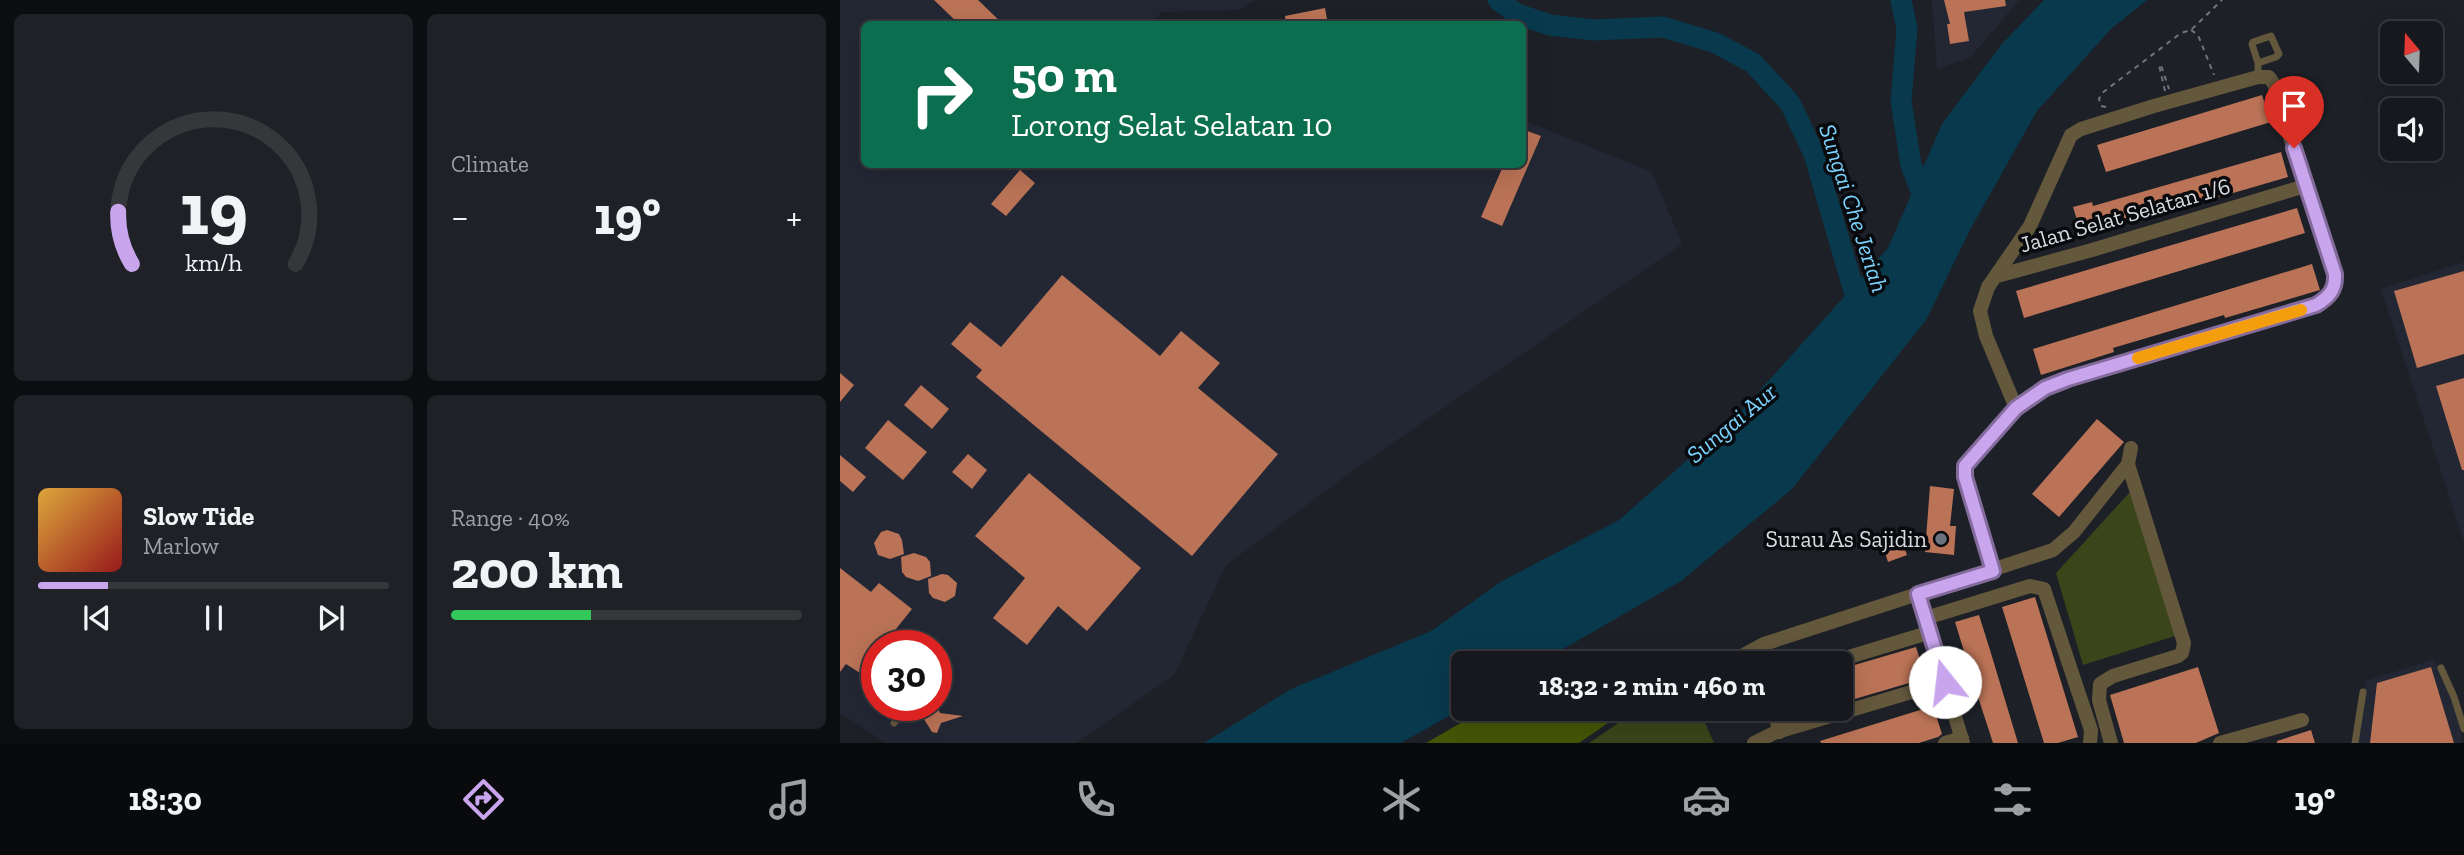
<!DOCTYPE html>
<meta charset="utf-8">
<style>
:root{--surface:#16181d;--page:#1f2126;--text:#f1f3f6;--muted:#9ea0a4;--line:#35373b;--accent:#c9a5ee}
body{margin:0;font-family:"Zilla Slab",serif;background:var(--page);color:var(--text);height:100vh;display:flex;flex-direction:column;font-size:26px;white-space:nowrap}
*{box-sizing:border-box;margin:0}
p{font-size:23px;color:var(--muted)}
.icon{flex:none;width:38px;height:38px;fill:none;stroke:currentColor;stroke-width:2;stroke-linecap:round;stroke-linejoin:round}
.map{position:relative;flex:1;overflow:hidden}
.details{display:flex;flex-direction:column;gap:14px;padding:14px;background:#0c0d10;width:840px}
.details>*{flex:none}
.hud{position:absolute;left:21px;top:21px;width:665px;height:147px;border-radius:10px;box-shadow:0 7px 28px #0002,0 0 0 2px var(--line);background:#0b6e4f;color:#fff;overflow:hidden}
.needle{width:46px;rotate:341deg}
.controls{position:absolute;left:1540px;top:21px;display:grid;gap:14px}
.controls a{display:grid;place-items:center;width:63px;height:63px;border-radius:10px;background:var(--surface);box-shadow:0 7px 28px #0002,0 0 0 2px var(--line);font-size:35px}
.speed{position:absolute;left:21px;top:630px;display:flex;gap:14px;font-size:35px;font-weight:700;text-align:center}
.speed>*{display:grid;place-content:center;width:91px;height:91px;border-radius:50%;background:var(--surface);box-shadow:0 7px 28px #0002,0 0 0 2px var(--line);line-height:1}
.speed .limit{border:10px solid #d22;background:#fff;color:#111}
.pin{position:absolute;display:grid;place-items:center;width:60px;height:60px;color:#fff;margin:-72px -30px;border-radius:50% 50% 50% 0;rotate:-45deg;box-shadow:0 0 7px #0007}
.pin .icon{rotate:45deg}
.me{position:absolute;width:77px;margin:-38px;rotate:344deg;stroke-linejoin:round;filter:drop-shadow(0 0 5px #0008)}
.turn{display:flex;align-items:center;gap:24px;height:147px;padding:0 35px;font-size:32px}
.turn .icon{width:91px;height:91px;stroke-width:2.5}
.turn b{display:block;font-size:49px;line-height:60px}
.big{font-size:52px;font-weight:700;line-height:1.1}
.details .tile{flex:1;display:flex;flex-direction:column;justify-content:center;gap:10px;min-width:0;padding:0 24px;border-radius:10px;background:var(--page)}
.details .dial{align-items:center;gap:0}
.dial svg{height:182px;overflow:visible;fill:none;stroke:var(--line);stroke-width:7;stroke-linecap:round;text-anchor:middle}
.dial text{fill:var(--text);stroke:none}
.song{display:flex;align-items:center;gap:21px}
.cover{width:84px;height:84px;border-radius:10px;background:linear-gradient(135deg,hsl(40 70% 55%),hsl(0 70% 35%))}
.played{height:7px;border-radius:4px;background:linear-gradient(90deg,var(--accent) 20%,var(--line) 20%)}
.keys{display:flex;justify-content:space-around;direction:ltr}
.heat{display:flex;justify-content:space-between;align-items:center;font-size:38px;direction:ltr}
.charge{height:10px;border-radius:5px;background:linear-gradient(90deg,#34c759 40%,var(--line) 0)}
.details .tiles{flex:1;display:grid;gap:14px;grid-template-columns:repeat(2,1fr)}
.trip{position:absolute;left:611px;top:651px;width:402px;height:70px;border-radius:10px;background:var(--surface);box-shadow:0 7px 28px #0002,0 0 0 2px var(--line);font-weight:700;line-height:70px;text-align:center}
.menu{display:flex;height:112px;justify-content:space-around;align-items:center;background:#090a0c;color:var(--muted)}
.menu .icon{width:49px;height:49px}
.menu .selected{color:var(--accent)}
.menu b{font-size:32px;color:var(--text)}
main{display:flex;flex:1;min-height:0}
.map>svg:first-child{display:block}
.built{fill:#232734;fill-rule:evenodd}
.green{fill:#3a451a}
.forest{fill:#445506}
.water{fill:#08394c}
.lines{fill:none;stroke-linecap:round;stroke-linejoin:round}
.river{stroke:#08394c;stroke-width:21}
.building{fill:#ba7356}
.path{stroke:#72747a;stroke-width:2;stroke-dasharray:5 5;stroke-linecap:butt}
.lane{stroke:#63573c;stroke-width:7}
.street{stroke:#63573c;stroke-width:14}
.route-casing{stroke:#836b9b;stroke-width:18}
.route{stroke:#c9a5ee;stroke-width:12}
.slow{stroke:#f59e0b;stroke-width:12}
.worship-dot{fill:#6b7280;stroke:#090a0d;stroke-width:2.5}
.labels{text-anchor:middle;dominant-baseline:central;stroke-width:7;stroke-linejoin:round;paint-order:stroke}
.street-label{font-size:23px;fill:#d9dbe0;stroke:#090a0d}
.poi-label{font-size:23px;fill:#d9dbe0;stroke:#090a0d;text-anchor:end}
.water-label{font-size:24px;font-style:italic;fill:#7bd3fd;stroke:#090a0d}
</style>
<main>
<section class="details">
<div class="tiles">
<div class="tile dial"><svg viewBox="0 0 100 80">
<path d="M14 69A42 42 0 1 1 86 69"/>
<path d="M14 69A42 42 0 0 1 8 46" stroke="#c9a5ee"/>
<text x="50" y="56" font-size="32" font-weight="700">19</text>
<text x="50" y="72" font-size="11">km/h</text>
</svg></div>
<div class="tile"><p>Climate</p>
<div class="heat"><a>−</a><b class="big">19°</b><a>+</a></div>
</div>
<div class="tile">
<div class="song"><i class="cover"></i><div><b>Slow Tide</b><p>Marlow</p></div></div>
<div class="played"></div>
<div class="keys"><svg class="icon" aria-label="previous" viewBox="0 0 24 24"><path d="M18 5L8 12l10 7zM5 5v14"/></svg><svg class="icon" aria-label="pause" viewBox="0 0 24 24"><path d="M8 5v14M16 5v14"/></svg><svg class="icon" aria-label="next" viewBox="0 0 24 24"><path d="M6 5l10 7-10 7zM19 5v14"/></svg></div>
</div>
<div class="tile"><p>Range · 40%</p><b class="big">200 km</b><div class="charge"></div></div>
</div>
</section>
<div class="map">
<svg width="1624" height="743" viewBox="0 0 1624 743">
<rect width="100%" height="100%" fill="#1d2027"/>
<path class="built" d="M 0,0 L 414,0 L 400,10 L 321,12 L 313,24 L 24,24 L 24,164 L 682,164 L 683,120 L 812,172 L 842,244 L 522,464 L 386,565 L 334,675 L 236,743 L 46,743 L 0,713 ZM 37,646 L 96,646 L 96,705 L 37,705 Z
M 1092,0 L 1179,0 L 1131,57 L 1097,69 Z
M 1624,262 L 1624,542 L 1541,289 Z
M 1594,659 L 1618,715 L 1622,743 L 1518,743 L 1526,681 Z"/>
<path class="green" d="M 1290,492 L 1335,636 L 1243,665 L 1216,573 Z
M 799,709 L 859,709 L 874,743 L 749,743 Z"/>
<path class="forest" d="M 645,709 L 788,709 L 739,743 L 586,743 Z"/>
<path class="water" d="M 1204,0 L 1307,0 L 1271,29 L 1197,111 L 1131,228 L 1086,320 L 952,489 L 841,581 L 699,663 L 623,663 L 623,708 L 561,743 L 364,743 L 451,689 L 591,631 L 662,581 L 779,520 L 895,418 L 1048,248 L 1102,124 L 1161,45 Z"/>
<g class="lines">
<path class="river" d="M 658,0 L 677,14 L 710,25 L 753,30 L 823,27 L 876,43 L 913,63 L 950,103 L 974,154 L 1021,315
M 1061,0 L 1067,29 L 1061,101 L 1071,165 L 1087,207"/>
</g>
<path class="building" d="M 94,0 L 138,0 L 163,24 L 119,24 Z
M 1104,0 L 1165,0 L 1166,6 L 1124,12 L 1129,41 L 1110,44 L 1107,24 L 1110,24 Z
M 485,8 L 488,24 L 446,24 L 445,16 Z
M 1422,95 L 1431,122 L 1266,172 L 1257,145 Z
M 682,129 L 701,136 L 662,226 L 641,217 L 664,164 L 682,164 Z
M 1441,152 L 1448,177 L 1352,205 L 1351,201 L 1241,233 L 1233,207 L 1252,202 L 1253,206 Z
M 180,170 L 195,183 L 166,216 L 151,204 Z
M 1457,208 L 1465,233 L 1184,318 L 1176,291 Z
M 1472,264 L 1480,290 L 1385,318 L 1384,315 L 1273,348 L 1274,352 L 1201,375 L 1193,349 Z
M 1624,271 L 1624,354 L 1577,368 L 1554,291 Z
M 222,275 L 320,356 L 341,331 L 380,363 L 358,388 L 438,454 L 352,556 L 136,377 L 142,370 L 111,344 L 130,322 L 161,347 Z
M 0,373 L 14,385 L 0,402 Z
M 1624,378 L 1624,470 L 1622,470 L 1596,386 Z
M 81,385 L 109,409 L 92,429 L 64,405 Z
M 1257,419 L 1284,442 L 1219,517 L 1192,494 Z
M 48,420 L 87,452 L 63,480 L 25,448 Z
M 128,454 L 147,470 L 132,489 L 112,472 Z
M 0,455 L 26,477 L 13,492 L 0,481 Z
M 189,473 L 301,568 L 247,631 L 218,606 L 187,645 L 153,618 L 185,578 L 135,536 Z
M 1090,486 L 1114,489 L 1110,526 L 1116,526 L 1114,555 L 1085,552 Z
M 47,530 L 59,534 L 62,540 L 64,554 L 50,559 L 38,555 L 34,543 L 41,532 Z
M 1061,539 L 1067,555 L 1048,562 L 1043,546 Z
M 74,553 L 86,557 L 90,562 L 91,576 L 78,581 L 66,577 L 62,572 L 61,557 Z
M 0,568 L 31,592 L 39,583 L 72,609 L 52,634 L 67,646 L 37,646 L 37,684 L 6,664 L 0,672 Z
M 102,574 L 108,575 L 117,583 L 115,596 L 105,602 L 93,598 L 89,593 L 88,579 Z
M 1195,597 L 1238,737 L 1218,743 L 1204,743 L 1162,607 Z
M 1139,615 L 1150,650 L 1178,743 L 1153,743 L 1140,703 L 1115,622 Z
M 1076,647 L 1086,678 L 1001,703 L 1001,669 Z
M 1358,667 L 1379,733 L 1356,743 L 1284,743 L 1270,695 Z
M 1591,667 L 1614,743 L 1530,743 L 1537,683 Z
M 90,705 L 96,705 L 100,713 L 123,716 L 101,723 L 97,733 L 92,732 L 82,716 L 86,714 Z
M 1093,706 L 1102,734 L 1098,737 L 1079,743 L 981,743 L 980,741 Z
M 1471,730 L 1475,743 L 1437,743 L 1437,741 Z"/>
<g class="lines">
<path class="path" d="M 1351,30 L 1358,35 L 1374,75
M 1325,91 L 1319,65 L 1321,65 L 1329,89
M 1266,107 L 1261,106 L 1259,99 L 1262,93 L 1341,33 L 1351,30 L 1382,0"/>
<path class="lane" d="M 1418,63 L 1436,57 L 1439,54 L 1431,36 L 1413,42 L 1412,44 L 1418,63 L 1418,77
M 1601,668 L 1614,697 L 1624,729
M 54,723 L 68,705
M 1515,743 L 1523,692"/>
<path class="street" d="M 1157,276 L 1252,250 L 1465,186
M 1153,571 L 1125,477 L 1125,466 L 1176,408 L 1205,388 L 1228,379 L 1476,305 C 1483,301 1492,295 1495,287 C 1501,270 1471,203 1464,183 C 1454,150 1444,117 1434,84 L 1429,77 L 1418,77 L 1314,106 L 1241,129 L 1231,135 L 1190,226 L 1148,287 L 1140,311 L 1146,336 L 1176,408
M 1078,594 L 1123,743
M 1086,618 L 1190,586 L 1204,589 L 1251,730 L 1250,743
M 889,663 L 924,644 L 1213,550 L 1234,532 L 1288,464 L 1291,448
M 989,663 L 1091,632
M 933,709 L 940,732
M 914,743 L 934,733 L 1105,682
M 1105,743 L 1122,738
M 1271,743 L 1259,700 L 1260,684 L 1273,676 L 1338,656 L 1342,653 L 1344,643 L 1288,464
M 1380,743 L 1462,720"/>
</g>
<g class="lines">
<defs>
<path id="route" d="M 1105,682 L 1078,594 L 1153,571 L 1125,477 L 1125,466 L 1176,408 L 1205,388 L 1228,379 L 1476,305 C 1489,297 1496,290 1495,274 L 1454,148"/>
</defs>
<use href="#route" class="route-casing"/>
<use href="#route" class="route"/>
<path class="slow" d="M 1298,358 L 1461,310"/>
</g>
<circle class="worship-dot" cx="1101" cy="539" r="7"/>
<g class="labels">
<g class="street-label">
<text transform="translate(1285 215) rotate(-16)">Jalan Selat Selatan 1/6</text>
</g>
<g class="poi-label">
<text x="1087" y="539">Surau As Sajidin</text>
</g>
<g class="water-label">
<text transform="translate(1014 208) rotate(72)">Sungai Che Jeriah</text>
<text transform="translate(891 423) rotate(-40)">Sungai Aur</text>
</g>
</g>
</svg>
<div class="controls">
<a><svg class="needle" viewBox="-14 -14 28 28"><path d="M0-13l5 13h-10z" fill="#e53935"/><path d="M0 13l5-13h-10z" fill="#9ea0a4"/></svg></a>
<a><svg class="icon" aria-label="sound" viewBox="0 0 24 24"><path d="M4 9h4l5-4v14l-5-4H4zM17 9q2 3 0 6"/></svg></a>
</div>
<div class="speed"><div class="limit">30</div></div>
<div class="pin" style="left:1454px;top:148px;background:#d93025"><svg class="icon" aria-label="arrive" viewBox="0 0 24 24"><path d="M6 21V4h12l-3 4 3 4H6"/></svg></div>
<svg class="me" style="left:1105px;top:682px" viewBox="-20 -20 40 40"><circle r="19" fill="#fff"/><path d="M0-13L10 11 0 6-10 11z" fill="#c9a5ee"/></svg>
<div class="trip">18:32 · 2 min · 460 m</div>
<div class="hud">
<div class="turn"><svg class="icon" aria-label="right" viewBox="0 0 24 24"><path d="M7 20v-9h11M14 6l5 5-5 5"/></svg><div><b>50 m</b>Lorong Selat Selatan 10</div></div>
</div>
</div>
</main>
<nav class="menu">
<b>18:30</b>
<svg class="icon selected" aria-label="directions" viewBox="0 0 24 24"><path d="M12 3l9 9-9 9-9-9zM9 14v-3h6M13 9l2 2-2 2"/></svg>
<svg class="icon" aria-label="music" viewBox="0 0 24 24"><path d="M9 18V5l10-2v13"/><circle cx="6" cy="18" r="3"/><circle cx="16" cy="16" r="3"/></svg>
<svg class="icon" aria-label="phone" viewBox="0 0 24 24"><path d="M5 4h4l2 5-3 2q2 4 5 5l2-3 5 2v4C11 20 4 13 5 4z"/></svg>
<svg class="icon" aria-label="climate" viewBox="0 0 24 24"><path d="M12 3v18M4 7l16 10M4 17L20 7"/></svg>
<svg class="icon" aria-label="car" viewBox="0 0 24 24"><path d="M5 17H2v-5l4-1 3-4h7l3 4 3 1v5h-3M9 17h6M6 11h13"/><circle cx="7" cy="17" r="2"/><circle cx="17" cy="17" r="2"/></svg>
<svg class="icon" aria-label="filters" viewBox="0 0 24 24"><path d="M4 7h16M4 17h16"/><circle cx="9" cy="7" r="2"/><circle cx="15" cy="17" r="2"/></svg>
<b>19°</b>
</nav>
